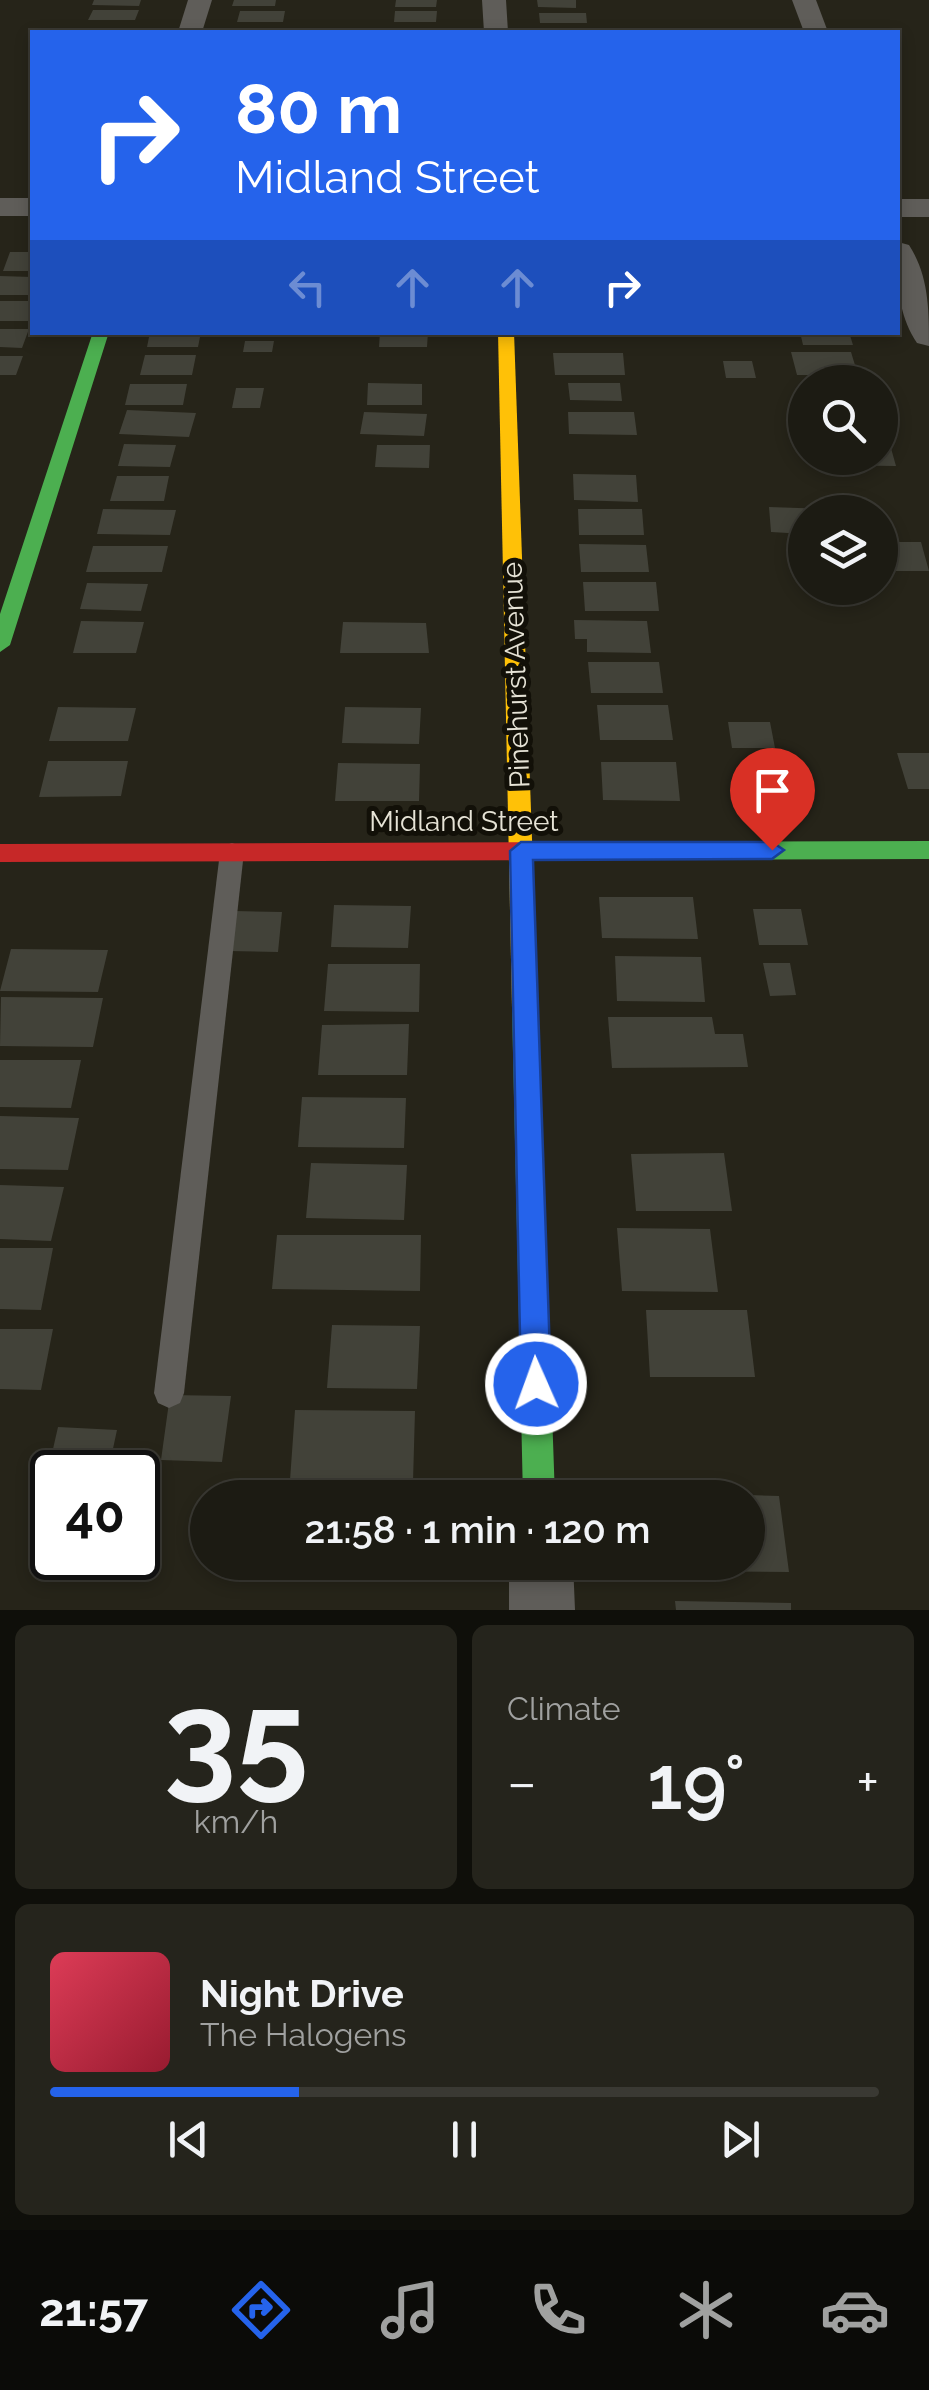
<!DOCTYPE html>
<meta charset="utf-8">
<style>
:root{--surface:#1c1b13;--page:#25241c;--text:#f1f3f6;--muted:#a0a1a0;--line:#3a3933;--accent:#2563eb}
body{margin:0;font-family:Raleway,sans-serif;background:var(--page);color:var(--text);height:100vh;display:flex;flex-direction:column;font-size:38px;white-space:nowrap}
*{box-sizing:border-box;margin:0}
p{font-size:32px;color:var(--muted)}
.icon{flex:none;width:55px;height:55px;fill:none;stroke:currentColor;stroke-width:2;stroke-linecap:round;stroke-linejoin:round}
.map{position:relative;height:1610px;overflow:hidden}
.sheet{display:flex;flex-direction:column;gap:15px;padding:15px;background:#0f0f0a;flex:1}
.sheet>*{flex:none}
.hud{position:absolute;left:30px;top:30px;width:870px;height:305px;border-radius:0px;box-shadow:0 5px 15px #0003,0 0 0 2px var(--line);background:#2563eb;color:#fff;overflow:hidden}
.buttons{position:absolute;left:788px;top:365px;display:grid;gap:20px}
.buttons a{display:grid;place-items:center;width:110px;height:110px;border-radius:50%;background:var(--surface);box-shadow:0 5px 15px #0003,0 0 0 2px var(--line);font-size:50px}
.speed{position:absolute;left:30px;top:1450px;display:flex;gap:20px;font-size:50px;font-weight:700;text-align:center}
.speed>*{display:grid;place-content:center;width:130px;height:130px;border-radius:50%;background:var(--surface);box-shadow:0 5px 15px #0003,0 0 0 2px var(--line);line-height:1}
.speed .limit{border:5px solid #111;border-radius:15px;background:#fff;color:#111}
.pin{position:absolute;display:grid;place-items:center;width:85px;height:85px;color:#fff;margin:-102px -42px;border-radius:50% 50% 50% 0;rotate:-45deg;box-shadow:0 0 10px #0007}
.pin .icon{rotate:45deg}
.me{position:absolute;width:110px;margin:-55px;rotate:358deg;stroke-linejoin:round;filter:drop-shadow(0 0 8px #0008)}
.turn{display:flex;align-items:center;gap:35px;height:210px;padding:0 40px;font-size:45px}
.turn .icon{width:130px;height:130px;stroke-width:2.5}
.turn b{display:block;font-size:70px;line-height:85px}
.lanes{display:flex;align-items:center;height:95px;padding:0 40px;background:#0003;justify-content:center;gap:50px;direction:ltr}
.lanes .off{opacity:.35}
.big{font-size:75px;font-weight:600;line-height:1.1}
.sheet .card{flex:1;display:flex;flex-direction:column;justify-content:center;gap:15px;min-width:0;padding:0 35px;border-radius:15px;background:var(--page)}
.sheet .dial{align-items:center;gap:0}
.dial b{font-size:130px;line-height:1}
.song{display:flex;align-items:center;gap:30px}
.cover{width:120px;height:120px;border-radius:15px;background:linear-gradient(135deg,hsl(350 70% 55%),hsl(350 70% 35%))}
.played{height:10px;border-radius:5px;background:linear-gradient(90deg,var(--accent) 30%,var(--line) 30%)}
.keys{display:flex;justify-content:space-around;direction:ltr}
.heat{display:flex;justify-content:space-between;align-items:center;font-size:55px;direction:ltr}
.sheet .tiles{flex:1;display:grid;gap:15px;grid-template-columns:1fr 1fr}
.card:last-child{grid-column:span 2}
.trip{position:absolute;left:190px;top:1480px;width:575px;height:100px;border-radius:50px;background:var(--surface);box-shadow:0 5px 15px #0003,0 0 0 2px var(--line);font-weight:600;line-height:100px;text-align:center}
.tabs{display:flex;height:160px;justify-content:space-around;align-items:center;background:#0b0b08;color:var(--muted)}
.tabs .icon{width:70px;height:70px}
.tabs .current{color:var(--accent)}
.tabs b{font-size:45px;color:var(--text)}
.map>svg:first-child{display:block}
.building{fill:#424239}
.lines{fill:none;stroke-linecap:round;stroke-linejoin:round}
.lane{fill:#5f5d59;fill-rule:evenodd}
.street{fill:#5f5d59;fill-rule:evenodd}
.fast{fill:#4caf50;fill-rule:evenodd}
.slow{fill:#ffc107;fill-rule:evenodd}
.jam{fill:#c62828;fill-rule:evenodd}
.route{fill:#2563eb;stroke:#184099;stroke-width:2.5}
.labels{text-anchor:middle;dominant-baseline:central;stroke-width:10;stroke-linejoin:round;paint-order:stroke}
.street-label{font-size:28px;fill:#e6e3d6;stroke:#121008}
</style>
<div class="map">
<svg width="929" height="1610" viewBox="0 0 929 1610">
<rect width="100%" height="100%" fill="#262419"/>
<path class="building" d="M 94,0 L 141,0 L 139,6 L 92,5 Z
M 234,0 L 276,0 L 275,6 L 232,6 Z
M 396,0 L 437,0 L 436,7 L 395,7 Z
M 537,0 L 576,0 L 576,8 L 538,7 Z
M 93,10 L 139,10 L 135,20 L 88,20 Z
M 240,11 L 285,11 L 283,22 L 237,22 Z
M 395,11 L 437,11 L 436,22 L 394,22 Z
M 539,13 L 586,13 L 587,23 L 540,23 Z
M 10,252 L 32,252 L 32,271 L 3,271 Z
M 0,276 L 32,277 L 32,295 L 0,295 Z
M 0,301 L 32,301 L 30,321 L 0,321 Z
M 0,329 L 29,329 L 22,348 L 0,347 Z
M 150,332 L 201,332 L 198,347 L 147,347 Z
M 380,332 L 428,332 L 427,347 L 379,347 Z
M 800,332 L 849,332 L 853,345 L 803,345 Z
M 245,341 L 274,341 L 272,352 L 243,352 Z
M 791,352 L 851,352 L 858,375 L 797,375 Z
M 553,353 L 623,353 L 625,375 L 555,375 Z
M 145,355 L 196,355 L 192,375 L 140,375 Z
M 0,356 L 23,356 L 16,375 L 0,375 Z
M 723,361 L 752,361 L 756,378 L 726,378 Z
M 368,383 L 422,384 L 422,405 L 367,405 Z
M 568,383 L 620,383 L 622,401 L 570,400 Z
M 130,384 L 187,384 L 183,405 L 125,405 Z
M 236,388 L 264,388 L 260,408 L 232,408 Z
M 127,410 L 196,413 L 189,437 L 119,434 Z
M 364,412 L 427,414 L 424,436 L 360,434 Z
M 568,412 L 634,412 L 637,435 L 569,434 Z
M 880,441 L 889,441 L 896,466 L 820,465 L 818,458 L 880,458 Z
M 124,444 L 176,445 L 170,467 L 118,466 Z
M 377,445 L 430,445 L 429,468 L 375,467 Z
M 573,474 L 636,475 L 638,502 L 574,500 Z
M 117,476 L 169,476 L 164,501 L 110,501 Z
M 769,507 L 828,509 L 828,512 L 805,512 L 805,534 L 771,532 Z
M 103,509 L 176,510 L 170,535 L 97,534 Z
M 578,509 L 642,509 L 644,535 L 579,535 Z
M 880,542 L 921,542 L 929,571 L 880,571 Z
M 579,544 L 646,545 L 649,572 L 581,572 Z
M 93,546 L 168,546 L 162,572 L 86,572 Z
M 583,582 L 656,582 L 659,611 L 585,611 Z
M 87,583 L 148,584 L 141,611 L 80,609 Z
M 574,620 L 647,621 L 651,653 L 587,652 L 587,639 L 575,639 Z
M 81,621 L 144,622 L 136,653 L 73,653 Z
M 343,622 L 426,623 L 429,653 L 340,653 Z
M 588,662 L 659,662 L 663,693 L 591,693 Z
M 597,705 L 668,705 L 673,740 L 600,740 Z
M 58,707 L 136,708 L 128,741 L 49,741 Z
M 345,707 L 421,708 L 419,744 L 342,743 Z
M 728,722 L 770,722 L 775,748 L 732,748 Z
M 897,753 L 929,753 L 929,789 L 908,789 Z
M 48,761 L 128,761 L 121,796 L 39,797 Z
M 601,762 L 676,762 L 680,801 L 603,800 Z
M 338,763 L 420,764 L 419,801 L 335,801 Z
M 599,897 L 693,897 L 698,939 L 602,938 Z
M 334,905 L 411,906 L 408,948 L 331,947 Z
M 753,909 L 801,909 L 808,945 L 759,945 Z
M 234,911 L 282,912 L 278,952 L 228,951 Z
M 11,949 L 108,950 L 98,992 L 0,991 Z
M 615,956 L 701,957 L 705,1002 L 617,1001 Z
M 763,963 L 790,963 L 796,995 L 770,996 Z
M 328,964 L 420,964 L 419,1012 L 324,1011 Z
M 1,997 L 103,998 L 93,1047 L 0,1046 Z
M 608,1017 L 712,1017 L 715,1034 L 743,1034 L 748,1067 L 612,1068 Z
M 409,1024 L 407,1075 L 318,1075 L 322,1025 Z
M 0,1060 L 81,1060 L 71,1108 L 0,1107 Z
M 302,1097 L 406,1098 L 404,1148 L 298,1147 Z
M 0,1116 L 79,1118 L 68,1170 L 0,1169 Z
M 724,1153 L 732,1211 L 636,1211 L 631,1154 Z
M 311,1163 L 407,1165 L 404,1220 L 306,1218 Z
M 0,1185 L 64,1187 L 51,1241 L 0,1239 Z
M 617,1228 L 710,1229 L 718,1292 L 622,1291 Z
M 277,1235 L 421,1235 L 420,1291 L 272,1289 Z
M 0,1248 L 53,1248 L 41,1310 L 0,1309 Z
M 646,1310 L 747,1310 L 755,1377 L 650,1377 Z
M 332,1325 L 420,1326 L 417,1389 L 327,1388 Z
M 0,1329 L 53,1329 L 41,1390 L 0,1389 Z
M 170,1395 L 231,1396 L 222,1462 L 161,1460 Z
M 295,1410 L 415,1411 L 413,1482 L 290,1480 Z
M 58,1427 L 117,1430 L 108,1472 L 52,1472 L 52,1484 L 45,1484 Z
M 748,1495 L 779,1496 L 789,1572 L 651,1571 L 650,1562 L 748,1562 Z
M 287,1562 L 396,1562 L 396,1582 L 286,1582 Z
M 675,1601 L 791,1603 L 791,1610 L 676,1610 Z"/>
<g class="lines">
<path class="lane" d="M 232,843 L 240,846 L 244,852 L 184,1393 L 180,1403 L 169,1408 L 158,1403 L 154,1393 L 220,852 L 224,846 Z"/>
<path class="street" d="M 188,0 L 212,0 L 202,32 L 178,32 Z
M 482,0 L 506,0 L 508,32 L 484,32 Z
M 792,0 L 816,0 L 828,32 L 804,32 Z
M 0,198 L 32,198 L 32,216 L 0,216 Z
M 898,199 L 929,199 L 929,217 L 898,217 Z
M 898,242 L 909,245 C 929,276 929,310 929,346 L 917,343 C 897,314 896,276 898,242 Z
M 509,1562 L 573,1562 L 575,1610 L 509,1610 Z"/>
<path class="fast" d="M 93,332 L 109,332 L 10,645 L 0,652 L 0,614 Z
M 929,841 L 929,859 L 602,860 L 594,857 L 590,851 L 594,845 L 602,842 Z
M 525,998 L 534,1001 L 538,1008 L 555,1498 L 523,1498 L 512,1008 L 516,1001 Z"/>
<path class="slow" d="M 498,332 L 514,332 L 538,1008 L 534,1015 L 525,1018 L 516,1015 L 512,1008 Z"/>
<path class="jam" d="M 602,842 L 610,845 L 614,851 L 610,857 L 602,860 L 0,862 L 0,844 Z"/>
</g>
<path class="route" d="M 521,842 L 772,842 L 784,850 L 772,859 L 533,860 L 551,1384 L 546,1394 L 536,1398 L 525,1394 L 521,1384 L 510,851 Z"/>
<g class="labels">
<g class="street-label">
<text transform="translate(516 675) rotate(-92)">Pinehurst Avenue</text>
<text x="464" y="821">Midland Street</text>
</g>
</g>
</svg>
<div class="buttons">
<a><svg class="icon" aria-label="search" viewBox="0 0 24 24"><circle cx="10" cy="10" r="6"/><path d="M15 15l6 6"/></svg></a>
<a><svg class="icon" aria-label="layers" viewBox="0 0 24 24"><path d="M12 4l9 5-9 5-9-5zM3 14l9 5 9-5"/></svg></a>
</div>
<div class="speed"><div class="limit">40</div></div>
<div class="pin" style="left:772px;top:850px;background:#d93025"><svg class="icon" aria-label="arrive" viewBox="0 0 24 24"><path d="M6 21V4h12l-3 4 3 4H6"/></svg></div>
<svg class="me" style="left:536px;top:1384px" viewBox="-20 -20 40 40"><circle r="17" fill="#2563eb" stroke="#fff" stroke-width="3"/><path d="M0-11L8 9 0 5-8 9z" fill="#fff"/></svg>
<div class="trip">21:58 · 1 min · 120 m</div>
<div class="hud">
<div class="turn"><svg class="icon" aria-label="right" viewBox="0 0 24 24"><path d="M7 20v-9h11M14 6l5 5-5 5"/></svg><div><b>80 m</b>Midland Street</div></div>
<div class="lanes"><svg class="icon off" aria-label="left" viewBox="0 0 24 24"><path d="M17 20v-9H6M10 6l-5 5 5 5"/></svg><svg class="icon off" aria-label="ahead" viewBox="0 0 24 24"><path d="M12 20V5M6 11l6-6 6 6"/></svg><svg class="icon off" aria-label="ahead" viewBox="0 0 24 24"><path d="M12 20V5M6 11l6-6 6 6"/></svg><svg class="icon" aria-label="right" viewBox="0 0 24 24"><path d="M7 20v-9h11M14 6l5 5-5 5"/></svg></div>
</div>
</div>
<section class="sheet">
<div class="tiles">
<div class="card dial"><b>35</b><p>km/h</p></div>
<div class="card"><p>Climate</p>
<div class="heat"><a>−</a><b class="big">19°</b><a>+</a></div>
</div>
<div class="card">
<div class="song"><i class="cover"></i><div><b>Night Drive</b><p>The Halogens</p></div></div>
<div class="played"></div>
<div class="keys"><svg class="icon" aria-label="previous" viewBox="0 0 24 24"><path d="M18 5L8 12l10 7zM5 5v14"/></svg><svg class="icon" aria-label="pause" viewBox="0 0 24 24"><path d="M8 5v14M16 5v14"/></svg><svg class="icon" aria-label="next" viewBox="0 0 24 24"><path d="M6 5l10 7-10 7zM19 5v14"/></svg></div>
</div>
</div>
</section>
<nav class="tabs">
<b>21:57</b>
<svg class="icon current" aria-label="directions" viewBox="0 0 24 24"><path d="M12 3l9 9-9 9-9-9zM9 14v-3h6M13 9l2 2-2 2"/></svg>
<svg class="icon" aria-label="music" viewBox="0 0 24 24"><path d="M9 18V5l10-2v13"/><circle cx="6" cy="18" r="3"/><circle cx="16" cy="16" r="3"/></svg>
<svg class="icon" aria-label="phone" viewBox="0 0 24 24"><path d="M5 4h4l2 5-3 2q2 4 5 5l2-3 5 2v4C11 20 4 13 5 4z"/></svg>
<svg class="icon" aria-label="climate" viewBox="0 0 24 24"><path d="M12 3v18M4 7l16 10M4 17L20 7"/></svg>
<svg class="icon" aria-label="car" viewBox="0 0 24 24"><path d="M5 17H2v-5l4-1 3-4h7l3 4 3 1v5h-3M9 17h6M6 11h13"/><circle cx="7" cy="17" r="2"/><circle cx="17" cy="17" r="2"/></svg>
</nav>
